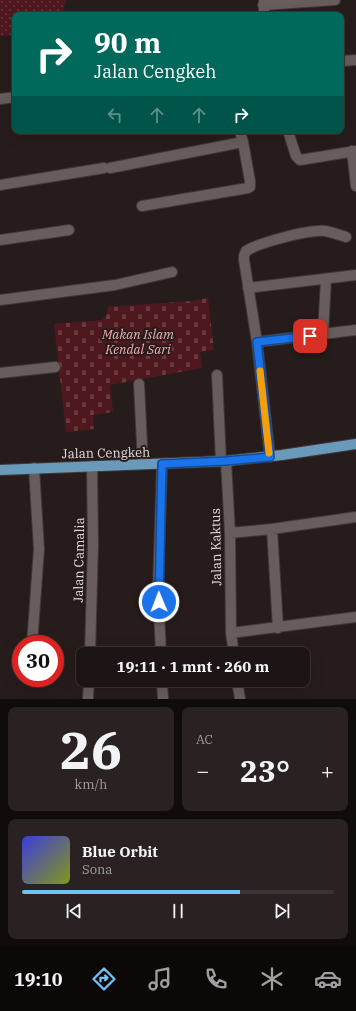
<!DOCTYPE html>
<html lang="id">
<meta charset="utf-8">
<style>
:root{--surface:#1d1515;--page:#2a2222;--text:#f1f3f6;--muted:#a09fa0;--line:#3b3434;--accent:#6fc2f4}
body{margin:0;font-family:"IBM Plex Serif",serif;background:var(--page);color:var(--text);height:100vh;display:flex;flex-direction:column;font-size:15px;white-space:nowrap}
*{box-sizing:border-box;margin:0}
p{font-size:13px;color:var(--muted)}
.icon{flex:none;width:22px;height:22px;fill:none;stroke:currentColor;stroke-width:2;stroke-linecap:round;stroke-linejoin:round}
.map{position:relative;height:699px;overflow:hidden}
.sheet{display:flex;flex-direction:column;gap:8px;padding:8px;background:#100c0c;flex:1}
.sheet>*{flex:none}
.top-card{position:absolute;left:12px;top:12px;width:332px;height:122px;border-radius:8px;box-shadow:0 4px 16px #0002,0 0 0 1px var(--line);background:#00695c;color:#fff;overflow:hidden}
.speed{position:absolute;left:12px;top:635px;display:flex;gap:8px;font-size:20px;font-weight:700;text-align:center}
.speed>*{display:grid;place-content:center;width:52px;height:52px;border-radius:50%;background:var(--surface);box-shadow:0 4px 16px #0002,0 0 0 1px var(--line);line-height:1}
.speed .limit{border:6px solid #d22;background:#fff;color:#111}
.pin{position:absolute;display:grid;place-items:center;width:34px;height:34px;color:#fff;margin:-17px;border-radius:8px;box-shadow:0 2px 6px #0006}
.me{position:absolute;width:44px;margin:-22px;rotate:359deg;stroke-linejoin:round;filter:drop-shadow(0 0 3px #0008)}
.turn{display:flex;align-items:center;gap:14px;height:84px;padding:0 16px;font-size:18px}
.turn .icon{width:52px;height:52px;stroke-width:2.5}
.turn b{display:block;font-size:28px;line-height:34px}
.lanes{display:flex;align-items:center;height:38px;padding:0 16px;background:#0003;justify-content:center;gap:20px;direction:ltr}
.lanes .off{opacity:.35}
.big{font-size:30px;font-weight:700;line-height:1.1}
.sheet .card{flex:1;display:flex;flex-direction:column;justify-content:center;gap:6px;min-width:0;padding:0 14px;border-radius:8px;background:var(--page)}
.sheet .dial{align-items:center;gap:0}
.dial b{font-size:52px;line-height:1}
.song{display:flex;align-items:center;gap:12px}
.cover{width:48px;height:48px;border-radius:6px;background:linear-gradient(135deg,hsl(240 70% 55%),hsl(70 70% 35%))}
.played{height:4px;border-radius:2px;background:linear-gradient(90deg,var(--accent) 70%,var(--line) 70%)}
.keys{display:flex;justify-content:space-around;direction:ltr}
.heat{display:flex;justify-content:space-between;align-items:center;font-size:22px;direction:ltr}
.sheet .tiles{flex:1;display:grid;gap:8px;grid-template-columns:1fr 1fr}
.card:last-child{grid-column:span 2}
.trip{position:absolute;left:76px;top:647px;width:234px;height:40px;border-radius:8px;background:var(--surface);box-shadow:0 4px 16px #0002,0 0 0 1px var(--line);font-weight:700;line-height:40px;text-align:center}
.tabs{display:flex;height:64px;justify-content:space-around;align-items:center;background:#0c0808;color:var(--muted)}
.tabs .icon{width:28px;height:28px}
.tabs .active{color:var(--accent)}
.tabs b{font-size:18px;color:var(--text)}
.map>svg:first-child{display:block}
.cemetery{fill:url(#cemetery-stones)}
.park{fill:url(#park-dots)}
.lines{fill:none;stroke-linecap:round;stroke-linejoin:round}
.minor-casing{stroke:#413939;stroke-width:12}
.major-casing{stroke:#413939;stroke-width:12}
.minor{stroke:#695c5c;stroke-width:10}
.major{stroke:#6a9aba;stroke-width:10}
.route-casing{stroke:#114b97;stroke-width:10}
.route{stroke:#1a73e8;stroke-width:7}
.slow{stroke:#f59e0b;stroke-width:7}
.labels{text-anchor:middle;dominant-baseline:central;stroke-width:4;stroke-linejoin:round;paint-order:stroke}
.park-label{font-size:13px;font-style:italic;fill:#f5aaad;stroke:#271c1c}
.street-label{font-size:13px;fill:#e1d9d9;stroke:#271c1c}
</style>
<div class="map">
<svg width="356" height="699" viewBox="0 0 356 699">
<defs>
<pattern id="cemetery-stones" width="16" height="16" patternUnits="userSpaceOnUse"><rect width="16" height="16" fill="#4f181e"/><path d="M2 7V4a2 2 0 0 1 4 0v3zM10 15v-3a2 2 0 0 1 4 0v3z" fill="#68393e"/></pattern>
<pattern id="park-dots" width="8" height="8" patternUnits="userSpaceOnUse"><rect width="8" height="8" fill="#4f181e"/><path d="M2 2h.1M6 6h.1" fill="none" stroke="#68393e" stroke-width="1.8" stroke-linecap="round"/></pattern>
</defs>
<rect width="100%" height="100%" fill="#271c1c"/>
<path class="cemetery" d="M 208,298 L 214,350 L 200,352 L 202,368 L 110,385 L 113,412 L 93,415 L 94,429 L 66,432 L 54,324 L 102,320 L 106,316 L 108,307 L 192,301 Z"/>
<path class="park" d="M 0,0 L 66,0 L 62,15 L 15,15 L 15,35 L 0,36 Z"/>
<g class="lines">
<defs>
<path id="minor" d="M 264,0 L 264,15
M 263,5 L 335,0
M 341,61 L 356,60
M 0,99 L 15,97
M 288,131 L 296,156 L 300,160 L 356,151
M 352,151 L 356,186
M 110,168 L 243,142
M 0,185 L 104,168
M 142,206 L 248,188 L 250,187 L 250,181 L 243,142 L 240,131
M 0,240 L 69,230
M 248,288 L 356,275
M 0,300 L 115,285 L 172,272
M 323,334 L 326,279
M 257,342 L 244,260 L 244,256 L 246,251 C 258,243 310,229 325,231 C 332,232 339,235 346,237
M 0,373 L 55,367
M 217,375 L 221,461
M 139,384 L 143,464
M 270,457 L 257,342 L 356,330
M 226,461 L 230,533 L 231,633 L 234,654
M 272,529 L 278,628
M 230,533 L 272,529 L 356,517
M 231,633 L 356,617
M 32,644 L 39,549 L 34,468
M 90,654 L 93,544 L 92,466
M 161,654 L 158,589 L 162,464
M 162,680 L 163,699
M 237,680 L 240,699
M 88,699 L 89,680"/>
<path id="major" d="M 0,470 L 226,461 L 282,455 L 356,444"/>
</defs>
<use href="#minor" class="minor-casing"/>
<use href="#major" class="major-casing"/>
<use href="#minor" class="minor"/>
<use href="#major" class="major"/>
</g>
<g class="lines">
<defs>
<path id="route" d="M 159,602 L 162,464 L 226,461 L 270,457 L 257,342 L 310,336"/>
</defs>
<use href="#route" class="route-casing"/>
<use href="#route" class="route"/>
<path class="slow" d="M 260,371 L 269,453"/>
</g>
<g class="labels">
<g class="park-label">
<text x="138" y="334">Makan Islam<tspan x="138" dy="15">Kendal Sari</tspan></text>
</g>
<g class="street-label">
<text transform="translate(106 453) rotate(-1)">Jalan Cengkeh</text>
<text transform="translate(216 547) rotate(-91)">Jalan Kaktus</text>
<text transform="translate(79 560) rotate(-89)">Jalan Camalia</text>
</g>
</g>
</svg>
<div class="speed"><div class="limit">30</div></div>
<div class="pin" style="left:310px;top:336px;background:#d93025"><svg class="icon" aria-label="arrive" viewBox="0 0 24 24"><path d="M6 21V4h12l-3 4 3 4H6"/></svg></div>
<svg class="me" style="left:159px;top:602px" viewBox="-20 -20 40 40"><circle r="17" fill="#1a73e8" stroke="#fff" stroke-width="3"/><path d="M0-11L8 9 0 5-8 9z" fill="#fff"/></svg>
<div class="trip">19:11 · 1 mnt · 260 m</div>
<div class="top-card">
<div class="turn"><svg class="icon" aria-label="right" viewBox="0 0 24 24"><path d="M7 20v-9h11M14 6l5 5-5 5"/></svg><div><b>90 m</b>Jalan Cengkeh</div></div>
<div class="lanes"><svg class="icon off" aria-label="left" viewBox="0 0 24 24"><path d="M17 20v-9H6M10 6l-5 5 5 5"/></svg><svg class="icon off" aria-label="ahead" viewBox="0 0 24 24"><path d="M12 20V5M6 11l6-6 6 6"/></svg><svg class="icon off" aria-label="ahead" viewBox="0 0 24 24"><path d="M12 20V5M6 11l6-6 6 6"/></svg><svg class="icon" aria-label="right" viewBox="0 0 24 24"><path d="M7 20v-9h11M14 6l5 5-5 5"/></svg></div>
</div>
</div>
<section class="sheet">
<div class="tiles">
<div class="card dial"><b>26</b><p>km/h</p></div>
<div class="card"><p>AC</p>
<div class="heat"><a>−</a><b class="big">23°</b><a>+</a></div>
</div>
<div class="card">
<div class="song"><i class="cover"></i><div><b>Blue Orbit</b><p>Sona</p></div></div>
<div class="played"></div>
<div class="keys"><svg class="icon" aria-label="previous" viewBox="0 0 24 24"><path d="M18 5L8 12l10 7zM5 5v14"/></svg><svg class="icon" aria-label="pause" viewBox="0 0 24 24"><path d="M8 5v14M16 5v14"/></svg><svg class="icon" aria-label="next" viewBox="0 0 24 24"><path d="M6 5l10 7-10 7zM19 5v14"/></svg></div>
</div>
</div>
</section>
<nav class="tabs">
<b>19:10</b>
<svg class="icon active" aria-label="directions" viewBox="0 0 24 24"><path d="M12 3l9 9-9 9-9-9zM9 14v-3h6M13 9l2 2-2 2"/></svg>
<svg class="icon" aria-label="music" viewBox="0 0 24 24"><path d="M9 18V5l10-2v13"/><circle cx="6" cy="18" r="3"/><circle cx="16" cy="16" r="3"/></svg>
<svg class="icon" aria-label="phone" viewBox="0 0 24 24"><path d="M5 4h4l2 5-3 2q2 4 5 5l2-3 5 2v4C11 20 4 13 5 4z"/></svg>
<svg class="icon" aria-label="climate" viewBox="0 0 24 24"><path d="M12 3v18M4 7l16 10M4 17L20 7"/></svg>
<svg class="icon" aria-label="car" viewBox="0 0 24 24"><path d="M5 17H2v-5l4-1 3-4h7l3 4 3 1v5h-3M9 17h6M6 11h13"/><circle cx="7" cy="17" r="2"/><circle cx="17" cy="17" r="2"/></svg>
</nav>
